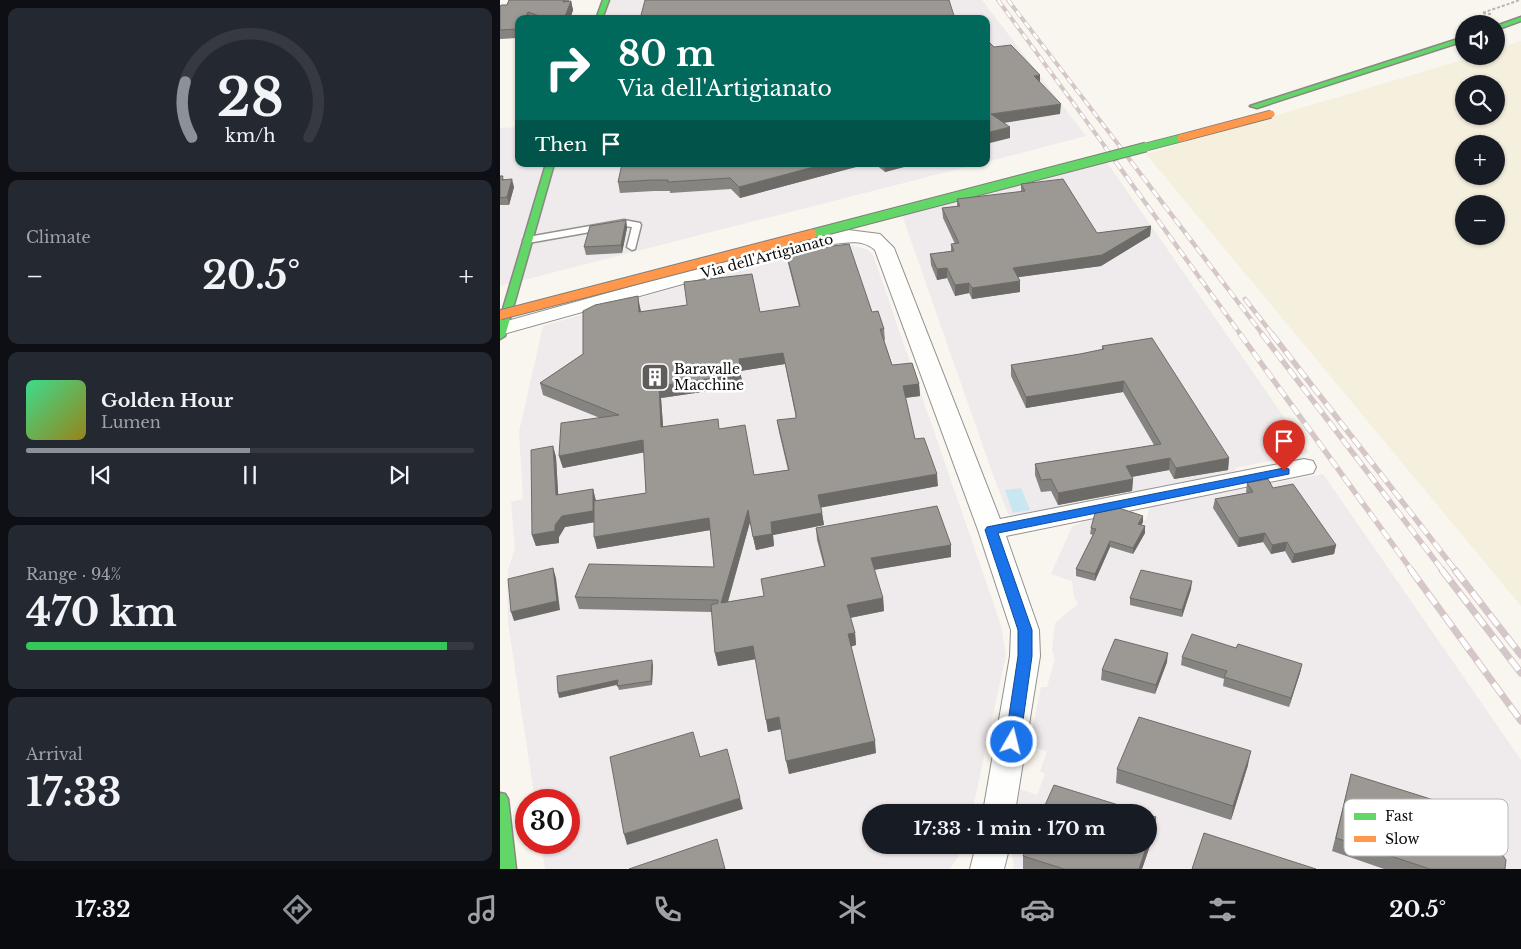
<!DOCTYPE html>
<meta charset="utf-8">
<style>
:root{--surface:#171b24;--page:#242831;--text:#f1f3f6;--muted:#9ea1a6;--line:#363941;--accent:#8c9099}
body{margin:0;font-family:"Libre Baskerville",serif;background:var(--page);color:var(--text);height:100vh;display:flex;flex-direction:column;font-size:19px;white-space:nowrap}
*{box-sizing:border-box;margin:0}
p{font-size:16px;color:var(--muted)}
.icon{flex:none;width:28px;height:28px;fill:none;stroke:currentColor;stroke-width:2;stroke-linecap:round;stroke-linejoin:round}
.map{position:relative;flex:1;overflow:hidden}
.drawer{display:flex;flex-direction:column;gap:8px;padding:8px;background:#0d0f14;width:500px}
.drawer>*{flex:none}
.top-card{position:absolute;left:15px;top:15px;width:475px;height:152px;border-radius:10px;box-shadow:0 1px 4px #0004;background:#00695c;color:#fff;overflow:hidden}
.buttons{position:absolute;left:955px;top:15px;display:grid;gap:10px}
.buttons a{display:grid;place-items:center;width:50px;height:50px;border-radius:50%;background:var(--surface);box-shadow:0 1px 4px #0004;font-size:25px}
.speed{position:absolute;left:15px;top:789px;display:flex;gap:10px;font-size:25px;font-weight:700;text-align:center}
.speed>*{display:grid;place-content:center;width:65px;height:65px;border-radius:50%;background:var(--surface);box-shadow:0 1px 4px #0004;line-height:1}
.speed .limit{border:8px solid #d22;background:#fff;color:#111}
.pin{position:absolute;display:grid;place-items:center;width:42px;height:42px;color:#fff;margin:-51px -21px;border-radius:50% 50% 50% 0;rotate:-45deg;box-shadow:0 0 5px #0007}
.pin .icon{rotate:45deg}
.me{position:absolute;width:55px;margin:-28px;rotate:8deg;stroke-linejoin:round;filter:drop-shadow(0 0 4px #0008)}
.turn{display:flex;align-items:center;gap:18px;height:105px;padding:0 20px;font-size:22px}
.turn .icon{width:65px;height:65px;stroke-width:2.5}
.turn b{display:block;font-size:35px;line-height:42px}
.then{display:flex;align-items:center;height:48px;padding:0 20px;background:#0003;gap:10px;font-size:19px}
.big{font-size:38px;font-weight:700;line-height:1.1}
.drawer .widget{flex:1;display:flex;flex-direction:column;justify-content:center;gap:8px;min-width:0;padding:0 18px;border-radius:10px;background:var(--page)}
.drawer .dial{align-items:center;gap:0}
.dial svg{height:130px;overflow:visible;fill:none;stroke:var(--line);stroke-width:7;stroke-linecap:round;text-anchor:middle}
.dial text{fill:var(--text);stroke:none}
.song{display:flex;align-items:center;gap:15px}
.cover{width:60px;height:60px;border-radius:8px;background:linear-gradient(135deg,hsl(150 70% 55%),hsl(50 70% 35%))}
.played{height:5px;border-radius:2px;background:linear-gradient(90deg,var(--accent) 50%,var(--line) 50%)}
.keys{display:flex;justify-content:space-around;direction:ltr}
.heat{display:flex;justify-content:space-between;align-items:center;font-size:28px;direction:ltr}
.charge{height:8px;border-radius:4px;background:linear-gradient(90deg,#34c759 94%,var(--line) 0)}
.trip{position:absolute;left:362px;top:804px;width:295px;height:50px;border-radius:25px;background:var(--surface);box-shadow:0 1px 4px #0004;font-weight:700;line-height:50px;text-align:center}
.menu{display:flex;height:80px;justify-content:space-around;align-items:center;background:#090b0e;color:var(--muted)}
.menu .icon{width:35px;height:35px}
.menu .selected{color:var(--accent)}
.menu b{font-size:22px;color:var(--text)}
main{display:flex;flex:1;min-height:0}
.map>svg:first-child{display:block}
.industrial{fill:#efeaec}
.farmland{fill:#f5efdd;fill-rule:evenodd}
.water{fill:#c9e7f0}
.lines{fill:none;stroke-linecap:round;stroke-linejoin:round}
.lane-casing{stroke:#92918e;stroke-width:3}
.street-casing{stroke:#92918e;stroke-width:2}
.fast-casing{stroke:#898784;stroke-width:3}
.path{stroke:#b7b6b5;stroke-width:2;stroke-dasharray:3 2;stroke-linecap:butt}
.lane{fill:#fefefd;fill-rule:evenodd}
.street{fill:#fefefd;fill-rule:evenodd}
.fast{fill:#63d668;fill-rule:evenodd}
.rail-far3-casing{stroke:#d5c6c7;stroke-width:4}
.rail-far2-casing{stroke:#d5c6c7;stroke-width:4.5}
.rail-far1-casing{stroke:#d5c6c7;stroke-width:5.5}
.rail-casing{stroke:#d5c6c7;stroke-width:7}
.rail-far3{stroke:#fff;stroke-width:2.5;stroke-dasharray:7;stroke-linecap:butt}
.rail-far2{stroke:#fff;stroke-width:3;stroke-dasharray:9;stroke-linecap:butt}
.rail-far1{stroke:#fff;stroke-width:4;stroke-dasharray:11;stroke-linecap:butt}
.rail{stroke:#fff;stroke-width:5;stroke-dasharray:14;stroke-linecap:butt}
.fast-bridge-far1-casing{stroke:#7f7e7b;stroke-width:9;stroke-linecap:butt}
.fast-bridge-casing{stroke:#7f7e7b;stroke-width:11;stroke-linecap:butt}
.slow-bridge-far1-casing{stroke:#7f7e7b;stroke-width:9;stroke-linecap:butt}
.slow-bridge-casing{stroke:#7f7e7b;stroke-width:11;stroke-linecap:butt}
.fast-bridge-far1{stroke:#63d668;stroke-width:7}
.fast-bridge{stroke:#63d668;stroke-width:9}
.slow-bridge-far1{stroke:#ff974d;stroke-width:7}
.slow-bridge{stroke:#ff974d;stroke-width:9}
.wall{fill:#868480;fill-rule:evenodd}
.shaded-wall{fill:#6d6b68}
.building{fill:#9c9995;stroke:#6d6b68;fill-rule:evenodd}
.route{fill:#1a73e8;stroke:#114b97}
.labels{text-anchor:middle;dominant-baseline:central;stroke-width:5;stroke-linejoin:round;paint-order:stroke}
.street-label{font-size:14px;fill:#0b0b0b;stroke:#fff}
.poi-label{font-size:14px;fill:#0b0b0b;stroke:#fff;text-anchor:start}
.key{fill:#fff;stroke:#b6b6b6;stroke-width:1}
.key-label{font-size:14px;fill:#0b0b0b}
</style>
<main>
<section class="drawer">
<div class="widget dial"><svg viewBox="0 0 100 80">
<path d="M14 69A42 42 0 1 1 86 69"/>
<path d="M14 69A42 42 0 0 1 10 35" stroke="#8c9099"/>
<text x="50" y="56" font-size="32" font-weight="700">28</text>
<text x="50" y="72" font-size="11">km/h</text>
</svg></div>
<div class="widget"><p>Climate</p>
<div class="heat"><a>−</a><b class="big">20.5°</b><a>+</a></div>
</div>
<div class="widget">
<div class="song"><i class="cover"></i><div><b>Golden Hour</b><p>Lumen</p></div></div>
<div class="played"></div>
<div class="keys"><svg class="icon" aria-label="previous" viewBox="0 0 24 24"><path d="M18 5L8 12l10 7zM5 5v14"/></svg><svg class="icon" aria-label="pause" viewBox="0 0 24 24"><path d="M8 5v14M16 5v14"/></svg><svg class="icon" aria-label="next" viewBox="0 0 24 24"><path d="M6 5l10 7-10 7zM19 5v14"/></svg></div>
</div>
<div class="widget"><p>Range · 94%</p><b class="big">470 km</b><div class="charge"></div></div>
<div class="widget"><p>Arrival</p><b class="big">17:33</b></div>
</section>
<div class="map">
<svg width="1021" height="869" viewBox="0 0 1021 869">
<rect width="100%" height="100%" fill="#f9f6ef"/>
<path class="industrial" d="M 110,0 L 482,0 L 586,136 L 486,162 L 486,19 L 104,19 Z
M 19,127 L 19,164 L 478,164 L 0,286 L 0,128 Z
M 606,161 L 809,453 L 735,468 L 738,474 L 512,516 L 508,514 L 492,472 L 402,215 Z
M 341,242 L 368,250 L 373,255 L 501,625 L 506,655 L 472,812 L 371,812 L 371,845 L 465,845 L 450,869 L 45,869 L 41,843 L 69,842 L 69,800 L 35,800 L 8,623 L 7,586 L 8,570 L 15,548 L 11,502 L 23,499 L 19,432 L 43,326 L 323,245 Z
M 823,474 L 1021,760 L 1021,869 L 514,869 L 511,845 L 649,845 L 649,812 L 516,812 L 520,789 L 537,795 L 545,774 L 540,771 L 547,751 L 529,746 L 541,687 L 547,687 L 555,659 L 552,650 L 555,623 L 578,604 L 574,597 L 572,581 L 551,574 L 572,527 L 594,517 L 619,511 L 646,520 L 650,506 Z"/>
<path class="farmland" d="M 1021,41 L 1021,606 L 646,154 L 976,56 L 996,56 L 996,49 ZM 964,84 L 996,84 L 996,116 L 964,116 ZM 964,144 L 996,144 L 996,176 L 964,176 ZM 964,204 L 996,204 L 996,236 L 964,236 Z"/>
<path class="water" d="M 521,488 L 530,510 L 513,513 L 505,490 Z"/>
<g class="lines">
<defs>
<path id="lane" d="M 124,220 L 140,223 L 141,225 L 135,249 L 132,250 L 127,247 L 132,227 L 124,226 L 28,243 L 23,240 L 28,237 Z"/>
<path id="street" d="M 348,230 L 380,234 L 394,248 L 500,519 L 804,459 L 813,461 L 816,467 L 813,473 L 804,475 L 506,536 L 539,630 L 540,656 L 515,812 L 483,812 L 510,656 L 511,630 L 478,530 L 375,250 C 356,233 330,250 307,244 L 304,240 L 307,236 Z
M 208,265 L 215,267 L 218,271 L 215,275 L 0,335 L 0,323 Z
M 476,845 L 510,845 L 504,869 L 470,869 Z"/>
<path id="fast" d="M 103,0 L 109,0 L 102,19 L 96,19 Z
M 1021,17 L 1021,21 L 996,30 L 996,26 Z
M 964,37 L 964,41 L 757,108 L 750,106 Z
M 46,164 L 54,164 L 5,336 L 0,339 L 0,319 Z
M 0,793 L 5,794 L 8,799 L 16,869 L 0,869 Z"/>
</defs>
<use href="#lane" class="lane-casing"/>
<use href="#street" class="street-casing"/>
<use href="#fast" class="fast-casing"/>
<path class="path" d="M 991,14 L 982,13 L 1020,0"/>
<use href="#lane" class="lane"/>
<use href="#street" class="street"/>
<use href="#fast" class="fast"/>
<defs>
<path id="rail-far3" d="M 498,0 L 606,148
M 508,0 L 621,148"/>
<path id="rail-far2" d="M 605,147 L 741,335
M 620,147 L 763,335
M 745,299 L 773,335"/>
<path id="rail-far1" d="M 740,334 L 912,571
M 762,334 L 943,571
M 772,334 L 956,571"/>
<path id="rail" d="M 911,570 L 1021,721
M 942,570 L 1021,673
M 955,570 L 1021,655"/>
</defs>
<use href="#rail-far3" class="rail-far3-casing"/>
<use href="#rail-far2" class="rail-far2-casing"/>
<use href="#rail-far1" class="rail-far1-casing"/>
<use href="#rail" class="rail-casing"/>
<use href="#rail-far3" class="rail-far3"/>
<use href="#rail-far2" class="rail-far2"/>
<use href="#rail-far1" class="rail-far1"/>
<use href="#rail" class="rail"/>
<defs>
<path id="fast-bridge-far1" d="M 642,148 L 681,138"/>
<path id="fast-bridge" d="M 312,234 L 646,147"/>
<path id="slow-bridge-far1" d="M 681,138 L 771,114"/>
<path id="slow-bridge" d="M 0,315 L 312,234"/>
</defs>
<use href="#fast-bridge-far1" class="fast-bridge-far1-casing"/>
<use href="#fast-bridge" class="fast-bridge-casing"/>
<use href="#slow-bridge-far1" class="slow-bridge-far1-casing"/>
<use href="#slow-bridge" class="slow-bridge-casing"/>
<use href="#fast-bridge-far1" class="fast-bridge-far1"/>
<use href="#fast-bridge" class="fast-bridge"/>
<use href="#slow-bridge-far1" class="slow-bridge-far1"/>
<use href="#slow-bridge" class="slow-bridge"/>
</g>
<path class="wall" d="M 9,0 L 69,0 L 69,1 L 71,1 L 73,10 L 70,19 L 19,19 L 19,38 L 0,39 L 0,7 L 7,5 Z
M 367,164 L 240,198 L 231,189 L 170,193 L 170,191 L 154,191 L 120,193 L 118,182 Z
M 375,164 L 415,164 L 385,172 Z
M 0,176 L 14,187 L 9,205 L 0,205 Z
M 521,184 L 597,233 L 651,226 L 650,236 L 601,266 L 518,277 L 520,281 L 520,292 L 472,299 L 469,293 L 455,296 L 447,278 L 437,280 L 431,265 L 430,254 L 451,251 L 451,244 L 455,244 L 443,218 L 442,208 L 457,206 L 457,199 L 521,192 Z
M 126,220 L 127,228 L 122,253 L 86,255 L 84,247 Z
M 286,252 L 372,312 L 384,329 L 385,340 L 384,340 L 392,365 L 419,384 L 420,396 L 405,398 L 415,439 L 438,486 L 321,507 L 324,525 L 273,535 L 274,546 L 256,550 L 250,522 L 228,602 L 264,596 L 324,566 L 317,540 L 316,528 L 451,545 L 451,557 L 374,570 L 383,598 L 384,611 L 350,618 L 355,633 L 356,645 L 351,646 L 376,753 L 289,774 L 281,729 L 268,732 L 256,659 L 218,666 L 215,653 L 212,612 L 79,609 L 75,597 L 214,567 L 210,530 L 97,549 L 94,522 L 65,527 L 59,537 L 59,543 L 36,546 L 32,535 L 53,446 L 56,457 L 58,495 L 93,489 L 96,501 L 146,493 L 144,452 L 63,468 L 59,456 L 100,418 L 43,395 L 40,383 L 83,354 L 140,307 L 141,311 L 260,312 L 299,306 L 288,263 ZM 285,364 L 296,418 L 277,420 L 279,432 L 288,470 L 254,475 L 220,429 L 163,427 L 161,398 L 243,386 L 240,371 Z
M 602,346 L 729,458 L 728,470 L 674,479 L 669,470 L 632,477 L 633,479 L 632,491 L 558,505 L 551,491 L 541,492 L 535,475 L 535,464 L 654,445 L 623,392 L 526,408 L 511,376 L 511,365 L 580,354 L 602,350 Z
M 747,483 L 773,488 L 836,545 L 834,554 L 792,563 L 785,551 L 771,554 L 763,542 L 738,547 L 713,508 L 715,499 L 747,493 L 746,492 Z
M 643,516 L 643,522 L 641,525 L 645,526 L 645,533 L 633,554 L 610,547 L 595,581 L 576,576 L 576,569 L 593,535 L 590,534 L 591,528 Z
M 691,589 L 682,617 L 630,605 L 630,598 Z
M 736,648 L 802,664 L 800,673 L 789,707 L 723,686 L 724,679 L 681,665 L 682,657 Z
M 667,662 L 655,694 L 601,680 L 602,670 Z
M 153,665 L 152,685 L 119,690 L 117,685 L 59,698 Z
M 748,765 L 731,820 L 616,783 L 617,769 Z
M 851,774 L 1005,869 L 884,869 L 832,851 Z
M 656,817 L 655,831 L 642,869 L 523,869 L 523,856 Z"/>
<path class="shaded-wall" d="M 71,1 L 73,10 L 70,19 L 64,19 Z
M 28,12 L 30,19 L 25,19 Z
M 540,75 L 540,85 L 534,76 Z
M 561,104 L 560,114 L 491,125 L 491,114 Z
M 510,127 L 510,138 L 486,144 L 486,133 Z
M 325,164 L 367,164 L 240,198 L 239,187 Z
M 384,164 L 415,164 L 385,172 Z
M 12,179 L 14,187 L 9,205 L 7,197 Z
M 126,220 L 127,228 L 122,253 L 121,245 Z
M 651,226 L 650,236 L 601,266 L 513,278 L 513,268 Z
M 447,268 L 447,278 L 437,280 L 437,269 Z
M 520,281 L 520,292 L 472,299 L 472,288 Z
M 469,283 L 469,293 L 455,296 L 455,285 Z
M 138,296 L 140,307 L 142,323 L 139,312 Z
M 283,353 L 285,364 L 240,371 L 243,386 L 161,398 L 164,439 L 161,427 L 159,386 L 239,359 Z
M 624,381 L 623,392 L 526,408 L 526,397 Z
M 419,384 L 420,396 L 403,398 L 403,386 Z
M 143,440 L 146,452 L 63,468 L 59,456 Z
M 53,446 L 56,457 L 59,507 L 56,495 Z
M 670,458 L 669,470 L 625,478 L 626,466 Z
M 729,458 L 728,470 L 674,479 L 676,468 Z
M 437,474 L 438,486 L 319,508 L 318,495 Z
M 633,479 L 632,491 L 558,505 L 558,493 Z
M 93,489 L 96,501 L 96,522 L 65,527 L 59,537 L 59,543 L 36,546 L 32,535 L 62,516 Z
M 248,510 L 250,522 L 224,615 L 221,603 Z
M 322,513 L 324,525 L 273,535 L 274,546 L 256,550 L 253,537 L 271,522 Z
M 643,516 L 643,522 L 638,531 L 638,524 Z
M 209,518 L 211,530 L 97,549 L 94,537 Z
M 645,526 L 645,533 L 633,554 L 633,548 Z
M 765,533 L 763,542 L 738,547 L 739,538 Z
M 610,541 L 610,547 L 595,581 L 595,574 Z
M 787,542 L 785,551 L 771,554 L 772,545 Z
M 451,545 L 451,557 L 372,570 L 371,558 Z
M 836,545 L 834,554 L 792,563 L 794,554 Z
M 53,568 L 56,578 L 60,610 L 14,621 L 11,612 Z
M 692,581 L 691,589 L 682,617 L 682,610 Z
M 383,598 L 384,611 L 349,618 L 347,605 Z
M 355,633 L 356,645 L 350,647 L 348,634 Z
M 253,646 L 256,659 L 218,666 L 215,653 Z
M 668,653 L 667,662 L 655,694 L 656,685 Z
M 152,660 L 153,665 L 152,685 L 151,681 Z
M 802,664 L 800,673 L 789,707 L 791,698 Z
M 118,680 L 119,684 L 59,698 L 58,693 Z
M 279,717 L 281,729 L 268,732 L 266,720 Z
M 375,741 L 376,753 L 289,774 L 286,761 Z
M 751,751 L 748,765 L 731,820 L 733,806 Z
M 240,798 L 243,809 L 127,845 L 124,834 Z
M 656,817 L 655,831 L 642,869 L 639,869 L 647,845 L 649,845 L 649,840 Z"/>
<path class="building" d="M 9,0 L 64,0 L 63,2 L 71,1 L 64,19 L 48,19 L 28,12 L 25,19 L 19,19 L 19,29 L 0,30 L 0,7 L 1,5 L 7,5 Z
M 145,0 L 449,0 L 455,19 L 140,19 Z
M 486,39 L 494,47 L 511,45 L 540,75 L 534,76 L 561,104 L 491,114 L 510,127 L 486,133 Z
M 122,164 L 325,164 L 239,187 L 230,178 L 168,182 L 168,180 L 152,180 L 118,182 Z
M 0,176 L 3,176 L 2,180 L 12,179 L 7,197 L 0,198 Z
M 563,179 L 597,233 L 651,226 L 602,255 L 513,268 L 520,281 L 472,288 L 469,283 L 455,285 L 447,268 L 437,269 L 430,254 L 454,251 L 451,244 L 459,243 L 442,208 L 460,206 L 457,199 L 525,191 L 521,184 Z
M 126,220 L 121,245 L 84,247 L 90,226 Z
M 349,244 L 372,312 L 378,311 L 384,329 L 380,329 L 392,365 L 412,363 L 419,384 L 403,386 L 415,439 L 424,438 L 437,474 L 318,495 L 322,513 L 271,522 L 272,534 L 253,537 L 248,510 L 221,603 L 264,596 L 261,579 L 325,566 L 316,528 L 437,506 L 451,545 L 371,558 L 383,598 L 347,605 L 355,633 L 348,634 L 375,741 L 286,761 L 279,717 L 266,720 L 253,646 L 215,653 L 211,605 L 218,603 L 218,600 L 75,597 L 89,564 L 214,567 L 209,518 L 94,537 L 94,501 L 146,493 L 143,440 L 59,456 L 61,423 L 119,415 L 40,383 L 83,354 L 83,311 L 95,305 L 138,296 L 139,312 L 187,305 L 184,282 L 252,274 L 260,312 L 300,306 L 286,252 ZM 283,353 L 296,414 L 296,418 L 277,420 L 289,470 L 254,475 L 245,425 L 219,429 L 218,419 L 161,427 L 159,386 L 241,374 L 239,359 Z
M 652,338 L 729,458 L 676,468 L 670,458 L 626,466 L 633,479 L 558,493 L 551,479 L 541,480 L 535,464 L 661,444 L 624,381 L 526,397 L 511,365 L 580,354 L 604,349 L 602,346 Z
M 53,446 L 56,495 L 93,489 L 93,511 L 62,516 L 55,525 L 55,531 L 32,535 L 31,450 Z
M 768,479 L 773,488 L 793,484 L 836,545 L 794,554 L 787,542 L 772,545 L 765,533 L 739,538 L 715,499 L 753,492 L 747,483 Z
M 619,508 L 643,516 L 638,524 L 645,526 L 633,548 L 610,541 L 595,574 L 576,569 L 596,529 L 591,528 L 595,513 Z
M 53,568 L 57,601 L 11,612 L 8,579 Z
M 641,570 L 692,581 L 682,610 L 630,598 Z
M 692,634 L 736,648 L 738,644 L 802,664 L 791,698 L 724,677 L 727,671 L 682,657 Z
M 615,639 L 668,653 L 656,685 L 602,670 Z
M 152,660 L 151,681 L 117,686 L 118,680 L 58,693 L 57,676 Z
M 639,717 L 751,751 L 733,806 L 617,769 Z
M 193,732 L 200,757 L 227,749 L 240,798 L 124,834 L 110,757 Z
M 851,774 L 975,813 L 1006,860 L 1005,869 L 930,869 L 836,838 Z
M 554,785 L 641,812 L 542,812 Z
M 649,815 L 656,817 L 649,840 Z
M 704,833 L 816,869 L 692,869 Z
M 217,839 L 225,869 L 129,869 Z
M 528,845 L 647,845 L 639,869 L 564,869 L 523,856 Z"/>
<path class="route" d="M 784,468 L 789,469 L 789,474 L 498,533 L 532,630 L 532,656 L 520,742 L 518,746 L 512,748 L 507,746 L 505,742 L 518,656 L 518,630 L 485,530 L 487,527 Z"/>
<defs>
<symbol id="building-square" viewBox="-11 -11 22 22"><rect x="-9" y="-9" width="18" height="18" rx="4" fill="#5e5d5b" stroke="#fff"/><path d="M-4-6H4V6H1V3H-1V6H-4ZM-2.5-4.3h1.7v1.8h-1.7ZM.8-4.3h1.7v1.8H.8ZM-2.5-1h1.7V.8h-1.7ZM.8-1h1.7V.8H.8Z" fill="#fff"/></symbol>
</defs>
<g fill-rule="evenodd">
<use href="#building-square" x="139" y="361" width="32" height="32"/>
</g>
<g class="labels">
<g class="street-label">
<text transform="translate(267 256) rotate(-15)">Via dell'Artigianato</text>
</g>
<g class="poi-label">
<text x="174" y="369">Baravalle<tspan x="174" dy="16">Macchine</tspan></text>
</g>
</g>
<rect x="844" y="799" width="164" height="57" rx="8" class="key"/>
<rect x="854" y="813" width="22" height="7" fill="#63d668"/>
<rect x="854" y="836" width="22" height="6" fill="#ff974d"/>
<g class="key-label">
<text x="885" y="821">Fast</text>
<text x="885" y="844">Slow</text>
</g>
</svg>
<div class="buttons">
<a><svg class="icon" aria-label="sound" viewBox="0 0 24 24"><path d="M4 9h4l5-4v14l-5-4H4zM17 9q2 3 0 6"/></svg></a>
<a><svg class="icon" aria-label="search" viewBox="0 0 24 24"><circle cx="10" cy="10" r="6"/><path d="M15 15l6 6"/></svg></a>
<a>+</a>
<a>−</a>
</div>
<div class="speed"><div class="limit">30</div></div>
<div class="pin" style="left:784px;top:471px;background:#d93025"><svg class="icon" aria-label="arrive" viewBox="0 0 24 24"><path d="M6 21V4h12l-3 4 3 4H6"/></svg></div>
<svg class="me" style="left:512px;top:742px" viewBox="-20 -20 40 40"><circle r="17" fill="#1a73e8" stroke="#fff" stroke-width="3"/><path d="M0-11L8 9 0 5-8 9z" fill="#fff"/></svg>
<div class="trip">17:33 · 1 min · 170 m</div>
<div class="top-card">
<div class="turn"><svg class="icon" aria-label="right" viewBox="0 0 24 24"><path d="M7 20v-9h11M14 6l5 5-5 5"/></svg><div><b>80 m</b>Via dell'Artigianato</div></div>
<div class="then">Then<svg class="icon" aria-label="arrive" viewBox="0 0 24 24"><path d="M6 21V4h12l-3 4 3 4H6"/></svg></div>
</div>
</div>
</main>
<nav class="menu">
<b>17:32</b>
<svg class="icon selected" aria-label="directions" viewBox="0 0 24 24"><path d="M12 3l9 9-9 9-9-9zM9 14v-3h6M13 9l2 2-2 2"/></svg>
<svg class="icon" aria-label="music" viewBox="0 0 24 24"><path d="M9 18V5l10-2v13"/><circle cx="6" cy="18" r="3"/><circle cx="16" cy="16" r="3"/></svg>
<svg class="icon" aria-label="phone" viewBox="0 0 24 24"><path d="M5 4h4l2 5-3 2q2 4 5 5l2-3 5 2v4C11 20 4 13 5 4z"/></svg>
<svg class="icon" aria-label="climate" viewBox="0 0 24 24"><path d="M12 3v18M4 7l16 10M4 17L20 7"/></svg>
<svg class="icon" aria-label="car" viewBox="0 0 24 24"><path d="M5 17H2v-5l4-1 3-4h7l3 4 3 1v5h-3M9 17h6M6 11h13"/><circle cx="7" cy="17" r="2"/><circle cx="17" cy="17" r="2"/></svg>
<svg class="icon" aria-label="filters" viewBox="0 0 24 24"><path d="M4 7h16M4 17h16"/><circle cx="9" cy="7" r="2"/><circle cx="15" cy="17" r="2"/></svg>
<b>20.5°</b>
</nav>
